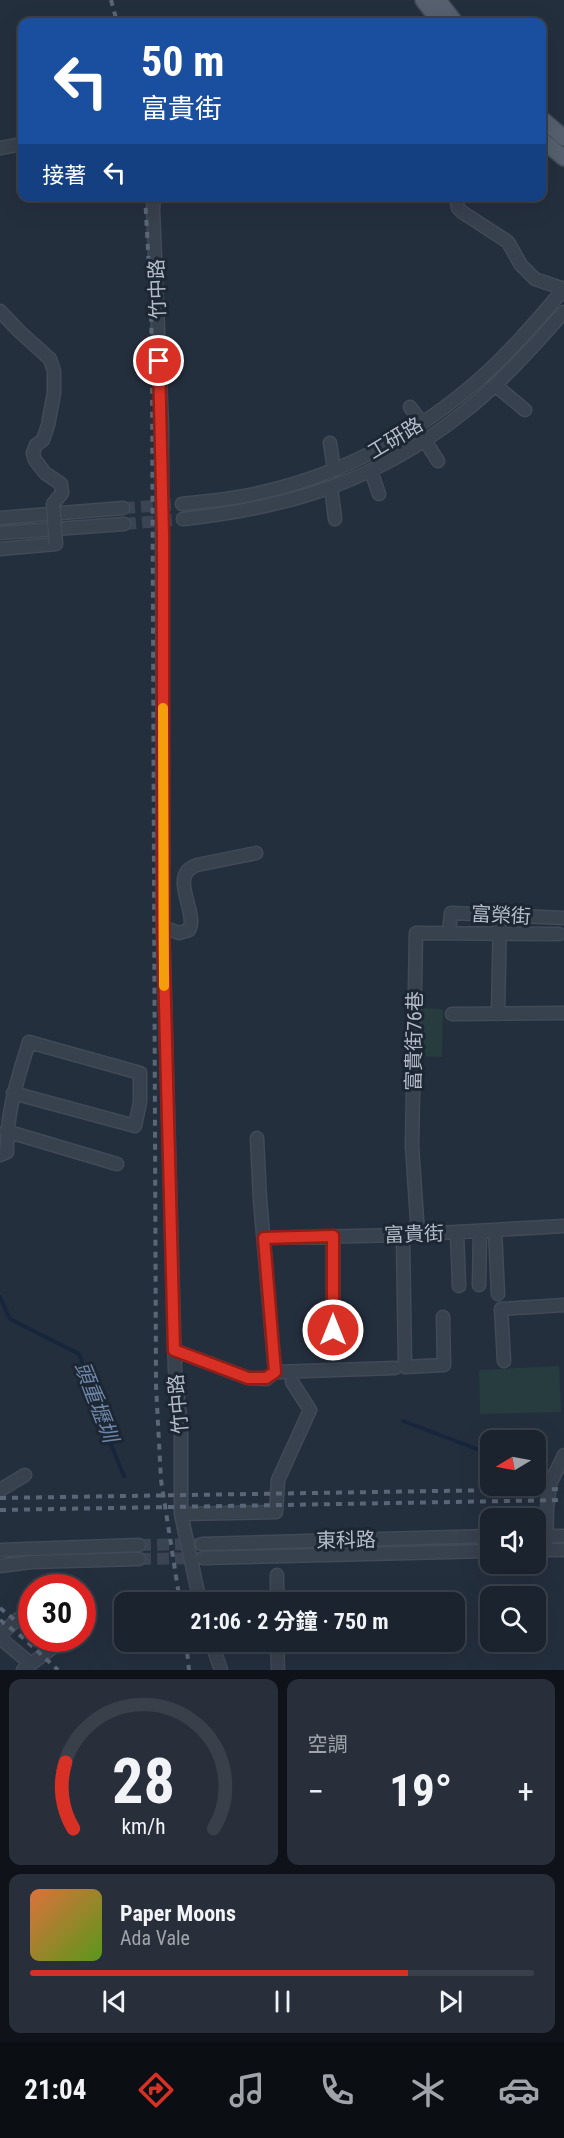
<!DOCTYPE html>
<html lang="zh-TW">
<meta charset="utf-8">
<style>
:root{--surface:#1b232e;--page:#282f3a;--text:#f1f3f6;--muted:#a0a4aa;--line:#39404a;--accent:#d93025}
body{margin:0;font-family:"Roboto Condensed","Noto Sans TC",sans-serif;background:var(--page);color:var(--text);height:100vh;display:flex;flex-direction:column;font-size:22px;white-space:nowrap}
*{box-sizing:border-box;margin:0}
p{font-size:20px;color:var(--muted)}
.icon{flex:none;width:33px;height:33px;fill:none;stroke:currentColor;stroke-width:2;stroke-linecap:round;stroke-linejoin:round}
.map{position:relative;height:1670px;overflow:hidden}
.drawer{display:flex;flex-direction:column;gap:9px;padding:9px;background:#0f1319;flex:1}
.drawer>*{flex:none}
.banner{position:absolute;left:18px;top:18px;width:528px;height:183px;border-radius:12px;box-shadow:0 6px 24px #0002,0 0 0 2px var(--line);background:#1a4fa0;color:#fff;overflow:hidden}
.needle{width:39px;rotate:260deg}
.controls{position:absolute;left:480px;top:1430px;display:grid;gap:12px}
.controls a{display:grid;place-items:center;width:66px;height:66px;border-radius:12px;background:var(--surface);box-shadow:0 6px 24px #0002,0 0 0 2px var(--line);font-size:30px}
.speed{position:absolute;left:18px;top:1574px;display:flex;gap:12px;font-size:30px;font-weight:700;text-align:center}
.speed>*{display:grid;place-content:center;width:78px;height:78px;border-radius:50%;background:var(--surface);box-shadow:0 6px 24px #0002,0 0 0 2px var(--line);line-height:1}
.speed .limit{border:9px solid #d22;background:#fff;color:#111}
.pin{position:absolute;display:grid;place-items:center;width:51px;height:51px;color:#fff;margin:-26px;border:3px solid #fff;border-radius:50%;box-shadow:0 2px 6px #0007}
.me{position:absolute;width:66px;margin:-33px;rotate:0deg;stroke-linejoin:round;filter:drop-shadow(0 0 4px #0008)}
.turn{display:flex;align-items:center;gap:21px;height:126px;padding:0 24px;font-size:27px}
.turn .icon{width:78px;height:78px;stroke-width:2.5}
.turn b{display:block;font-size:42px;line-height:51px}
.then{display:flex;align-items:center;height:57px;padding:0 24px;background:#0003;gap:12px;font-size:22px}
.big{font-size:45px;font-weight:700;line-height:1.1}
.drawer .card{flex:1;display:flex;flex-direction:column;justify-content:center;gap:9px;min-width:0;padding:0 21px;border-radius:12px;background:var(--page)}
.drawer .dial{align-items:center;gap:0}
.dial svg{height:156px;overflow:visible;fill:none;stroke:var(--line);stroke-width:7;stroke-linecap:round;text-anchor:middle}
.dial text{fill:var(--text);stroke:none}
.song{display:flex;align-items:center;gap:18px}
.cover{width:72px;height:72px;border-radius:9px;background:linear-gradient(135deg,hsl(20 70% 55%),hsl(90 70% 35%))}
.played{height:6px;border-radius:3px;background:linear-gradient(90deg,var(--accent) 75%,var(--line) 75%)}
.keys{display:flex;justify-content:space-around;direction:ltr}
.heat{display:flex;justify-content:space-between;align-items:center;font-size:33px;direction:ltr}
.drawer .tiles{flex:1;display:grid;gap:9px;grid-template-columns:1fr 1fr}
.card:last-child{grid-column:span 2}
.trip{position:absolute;left:114px;top:1592px;width:351px;height:60px;border-radius:12px;background:var(--surface);box-shadow:0 6px 24px #0002,0 0 0 2px var(--line);font-weight:700;line-height:60px;text-align:center}
.tabs{display:flex;height:96px;justify-content:space-around;align-items:center;background:#0b0e12;color:var(--muted)}
.tabs .icon{width:42px;height:42px}
.tabs .on{color:var(--accent)}
.tabs b{font-size:27px;color:var(--text)}
.map>svg:first-child{display:block}
.green{fill:#263c3f}
.lines{fill:none;stroke-linecap:round;stroke-linejoin:round}
.stream{stroke:#17263c;stroke-width:4}
.minor-tunnel{stroke:#3a4453;stroke-width:12;stroke-dasharray:12 6;stroke-linecap:butt}
.minor-casing{stroke:#414a57;stroke-width:15}
.major-casing{stroke:#414a57;stroke-width:18}
.minor{stroke:#38414e;stroke-width:12}
.major{stroke:#56606e;stroke-width:15}
.rail{stroke:#5a6575;stroke-width:4;stroke-dasharray:6 6;stroke-linecap:butt}
.minor-bridge-casing{stroke:#414a57;stroke-width:15;stroke-linecap:butt}
.minor-bridge{stroke:#38414e;stroke-width:12}
.route-casing{stroke:#8d1f18;stroke-width:15}
.route{stroke:#d93025;stroke-width:10}
.slow{stroke:#f59e0b;stroke-width:10}
.labels{text-anchor:middle;dominant-baseline:central;stroke-width:6;stroke-linejoin:round;paint-order:stroke}
.street-label{font-size:20px;fill:#b4bcc9;stroke:#1d2633}
.water-label{font-size:21px;font-style:italic;fill:#6d86a8;stroke:#1d2633}
</style>
<div class="map">
<svg width="564" height="1670" viewBox="0 0 564 1670">
<rect width="100%" height="100%" fill="#242f3e"/>
<path class="green" d="M 419,1008 L 443,1009 L 442,1057 L 418,1056 Z
M 559,1366 L 561,1412 L 480,1414 L 479,1370 Z"/>
<g class="lines">
<path class="stream" d="M 0,1297 L 10,1319 L 79,1354 L 109,1440 L 124,1476
M 403,1421 L 490,1454
M 536,1471 L 537,1472"/>
<path class="minor-tunnel" d="M 123,508 L 182,504
M 124,524 L 183,519
M 139,1545 L 198,1544
M 139,1559 L 201,1558"/>
<defs>
<path id="minor" d="M 0,148 L 22,144
M 154,196 L 153,209 L 162,426 L 163,927 L 175,1370 L 181,1427 L 181,1514 L 200,1602
M 456,196 L 458,208 L 462,212 L 508,242 L 521,265 L 535,279 L 564,289
M 0,311 L 20,332 L 50,359 L 54,371 L 54,393 L 48,425 L 43,440 L 36,445 L 33,453 L 35,460 L 45,473 L 61,484 L 62,493 L 53,504
M 495,385 L 525,410
M 410,407 L 422,423
M 424,439 L 438,461
M 330,443 L 334,470
M 371,471 L 379,494
M 331,487 L 335,519
M 182,504 C 209,501 236,499 263,492 C 345,473 420,432 483,376 C 513,349 538,319 564,289
M 0,518 L 123,508
M 183,519 C 289,508 379,480 464,412 C 501,383 533,347 564,312
M 0,533 L 124,524
M 0,549 L 56,544
M 163,927 L 179,933 L 189,930 C 199,913 167,875 197,865 L 256,853
M 449,932 L 451,913 L 564,918
M 452,1014 L 564,1013
M 498,1014 L 500,915
M 6,1131 L 117,1164
M 257,1138 L 260,1200 L 275,1372
M 0,1155 L 7,1152 C 6,1113 18,1078 29,1042 L 140,1073 L 140,1102 L 135,1126 L 13,1093
M 495,1230 L 498,1294
M 457,1232 L 459,1286
M 418,1234 L 412,1146 L 416,933 L 559,934
M 403,1235 L 405,1367 L 444,1365 L 443,1317
M 333,1236 L 333,1353
M 264,1238 L 403,1235 L 564,1226
M 479,1285 L 480,1231
M 174,1350 L 248,1378 L 266,1379 L 275,1372 L 395,1368
M 504,1361 L 501,1309 L 564,1305
M 0,1490 L 25,1475
M 181,1514 L 276,1512 L 278,1480 L 310,1410 L 292,1382
M 536,1536 L 564,1536
M 202,1544 L 490,1536
M 0,1550 L 139,1545
M 536,1550 L 564,1550
M 546,1550 L 547,1509 L 550,1484 L 564,1455
M 203,1558 L 490,1551
M 0,1566 L 31,1562 L 139,1559
M 277,1602 L 277,1575
M 0,1635 L 18,1619
M 0,1638 L 31,1664
M 211,1641 L 221,1670
M 277,1641 L 278,1670
M 23,1670 L 52,1648"/>
<path id="major" d="M 423,0 L 440,22
M 438,0 L 455,22
M 542,119 L 564,138
M 542,140 L 564,158"/>
</defs>
<use href="#minor" class="minor-casing"/>
<use href="#major" class="major-casing"/>
<use href="#minor" class="minor"/>
<use href="#major" class="major"/>
<path class="rail" d="M 111,0 L 117,22
M 145,196 L 151,303 L 152,367 L 156,1386 L 161,1480 L 180,1602
M 0,1498 L 564,1489
M 0,1510 L 564,1500
M 0,1608 L 32,1634
M 0,1620 L 22,1637 L 58,1670
M 186,1641 L 189,1670"/>
<defs>
<path id="minor-bridge" d="M 53,504 L 56,544"/>
</defs>
<use href="#minor-bridge" class="minor-bridge-casing"/>
<use href="#minor-bridge" class="minor-bridge"/>
</g>
<g class="lines">
<defs>
<path id="route" d="M 159,361 L 163,535 L 163,927 L 174,1350 L 248,1378 L 266,1378 L 275,1372 L 264,1238 L 333,1236 L 333,1330"/>
</defs>
<use href="#route" class="route-casing"/>
<use href="#route" class="route"/>
<path class="slow" d="M 163,708 L 164,986"/>
</g>
<g class="labels">
<g class="street-label">
<text transform="translate(157 289) rotate(-92)">竹中路</text>
<text transform="translate(395 438) rotate(-31)">工研路</text>
<text transform="translate(501 915) rotate(3)">富榮街</text>
<text transform="translate(414 1041) rotate(-89)">富貴街76巷</text>
<text transform="translate(414 1234) rotate(-2)">富貴街</text>
<text transform="translate(178 1404) rotate(-95)">竹中路</text>
<text transform="translate(346 1540) rotate(-1)">東科路</text>
</g>
<g class="water-label">
<text transform="translate(96 1402) rotate(69)">頭重壢圳</text>
</g>
</g>
</svg>
<div class="controls">
<a><svg class="needle" viewBox="-14 -14 28 28"><path d="M0-13l5 13h-10z" fill="#e53935"/><path d="M0 13l5-13h-10z" fill="#a0a4aa"/></svg></a>
<a><svg class="icon" aria-label="sound" viewBox="0 0 24 24"><path d="M4 9h4l5-4v14l-5-4H4zM17 9q2 3 0 6"/></svg></a>
<a><svg class="icon" aria-label="search" viewBox="0 0 24 24"><circle cx="10" cy="10" r="6"/><path d="M15 15l6 6"/></svg></a>
</div>
<div class="speed"><div class="limit">30</div></div>
<div class="pin" style="left:159px;top:361px;background:#d93025"><svg class="icon" aria-label="arrive" viewBox="0 0 24 24"><path d="M6 21V4h12l-3 4 3 4H6"/></svg></div>
<svg class="me" style="left:333px;top:1330px" viewBox="-20 -20 40 40"><circle r="17" fill="#d93025" stroke="#fff" stroke-width="3"/><path d="M0-11L8 9 0 5-8 9z" fill="#fff"/></svg>
<div class="trip">21:06 · 2 分鐘 · 750 m</div>
<div class="banner">
<div class="turn"><svg class="icon" aria-label="left" viewBox="0 0 24 24"><path d="M17 20v-9H6M10 6l-5 5 5 5"/></svg><div><b>50 m</b>富貴街</div></div>
<div class="then">接著<svg class="icon" aria-label="left" viewBox="0 0 24 24"><path d="M17 20v-9H6M10 6l-5 5 5 5"/></svg></div>
</div>
</div>
<section class="drawer">
<div class="tiles">
<div class="card dial"><svg viewBox="0 0 100 80">
<path d="M14 69A42 42 0 1 1 86 69"/>
<path d="M14 69A42 42 0 0 1 10 35" stroke="#d93025"/>
<text x="50" y="56" font-size="32" font-weight="700">28</text>
<text x="50" y="72" font-size="11">km/h</text>
</svg></div>
<div class="card"><p>空調</p>
<div class="heat"><a>−</a><b class="big">19°</b><a>+</a></div>
</div>
<div class="card">
<div class="song"><i class="cover"></i><div><b>Paper Moons</b><p>Ada Vale</p></div></div>
<div class="played"></div>
<div class="keys"><svg class="icon" aria-label="previous" viewBox="0 0 24 24"><path d="M18 5L8 12l10 7zM5 5v14"/></svg><svg class="icon" aria-label="pause" viewBox="0 0 24 24"><path d="M8 5v14M16 5v14"/></svg><svg class="icon" aria-label="next" viewBox="0 0 24 24"><path d="M6 5l10 7-10 7zM19 5v14"/></svg></div>
</div>
</div>
</section>
<nav class="tabs">
<b>21:04</b>
<svg class="icon on" aria-label="directions" viewBox="0 0 24 24"><path d="M12 3l9 9-9 9-9-9zM9 14v-3h6M13 9l2 2-2 2"/></svg>
<svg class="icon" aria-label="music" viewBox="0 0 24 24"><path d="M9 18V5l10-2v13"/><circle cx="6" cy="18" r="3"/><circle cx="16" cy="16" r="3"/></svg>
<svg class="icon" aria-label="phone" viewBox="0 0 24 24"><path d="M5 4h4l2 5-3 2q2 4 5 5l2-3 5 2v4C11 20 4 13 5 4z"/></svg>
<svg class="icon" aria-label="climate" viewBox="0 0 24 24"><path d="M12 3v18M4 7l16 10M4 17L20 7"/></svg>
<svg class="icon" aria-label="car" viewBox="0 0 24 24"><path d="M5 17H2v-5l4-1 3-4h7l3 4 3 1v5h-3M9 17h6M6 11h13"/><circle cx="7" cy="17" r="2"/><circle cx="17" cy="17" r="2"/></svg>
</nav>
